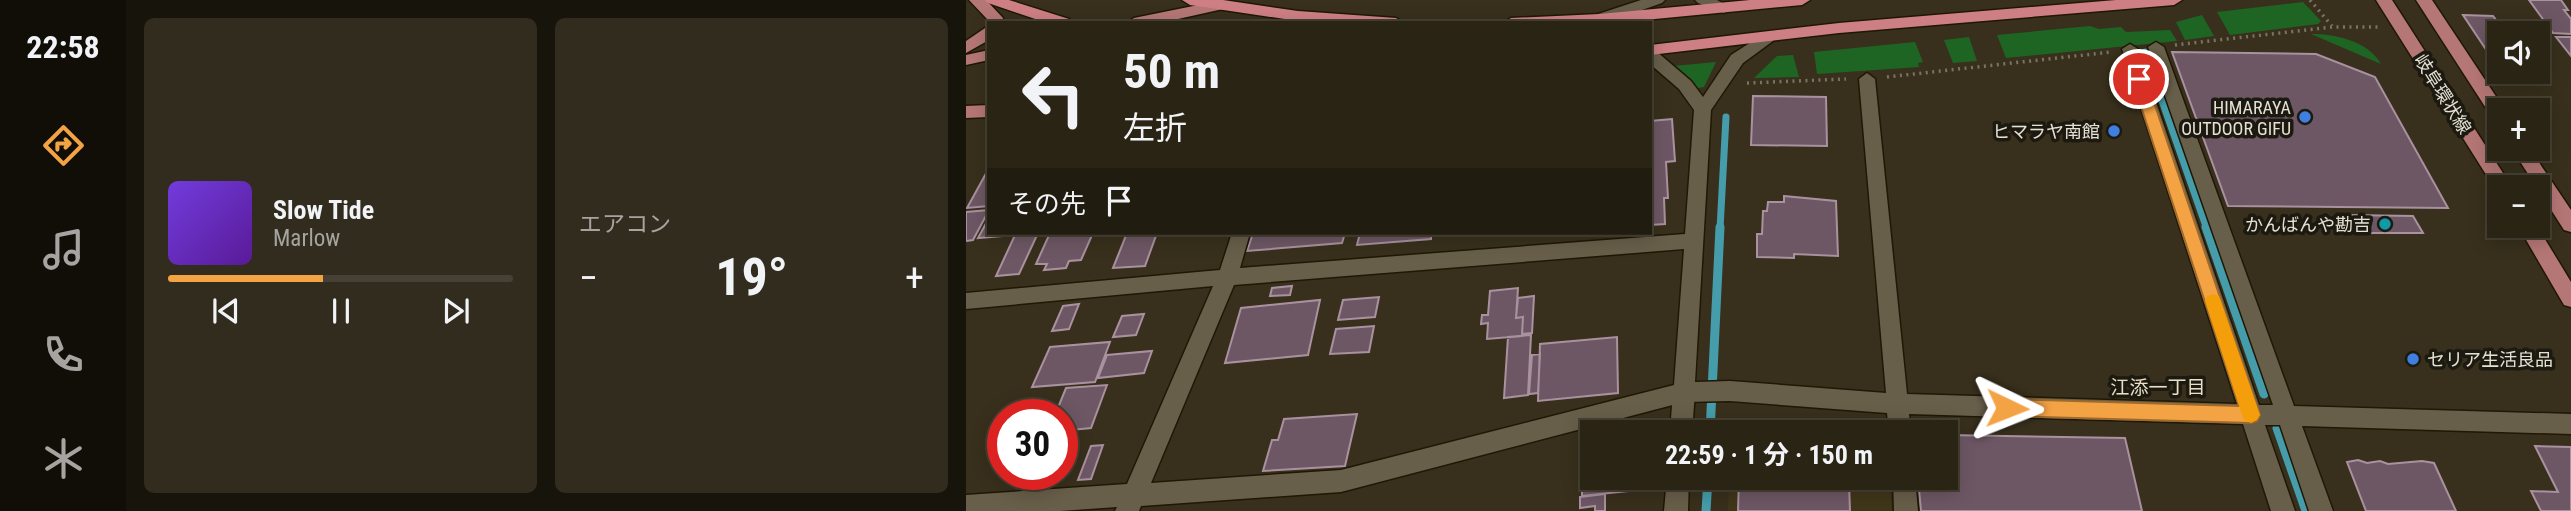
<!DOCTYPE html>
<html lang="ja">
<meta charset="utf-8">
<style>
:root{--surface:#2a2415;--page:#322c1e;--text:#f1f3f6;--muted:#a5a4a0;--line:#464134;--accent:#f4a344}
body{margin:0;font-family:"Roboto Condensed","Noto Sans JP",sans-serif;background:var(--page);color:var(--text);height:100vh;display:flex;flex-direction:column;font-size:26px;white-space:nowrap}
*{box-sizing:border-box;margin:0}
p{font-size:23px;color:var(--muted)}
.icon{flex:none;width:38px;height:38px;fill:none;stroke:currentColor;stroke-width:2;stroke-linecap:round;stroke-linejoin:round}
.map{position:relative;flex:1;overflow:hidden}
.drawer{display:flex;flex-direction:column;gap:18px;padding:18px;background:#17140c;width:840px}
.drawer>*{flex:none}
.guide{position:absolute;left:21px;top:21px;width:665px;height:214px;border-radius:0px;box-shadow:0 4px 18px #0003,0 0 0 2px var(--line);background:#2a2415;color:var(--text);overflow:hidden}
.tools{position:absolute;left:1521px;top:21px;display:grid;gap:14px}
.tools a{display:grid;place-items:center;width:63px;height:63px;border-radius:0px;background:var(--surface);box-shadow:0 4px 18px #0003,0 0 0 2px var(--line);font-size:35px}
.speed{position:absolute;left:21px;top:399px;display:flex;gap:14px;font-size:35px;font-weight:700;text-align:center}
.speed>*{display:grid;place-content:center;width:91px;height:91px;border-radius:50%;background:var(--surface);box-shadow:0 4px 18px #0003,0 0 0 2px var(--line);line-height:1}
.speed .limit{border:10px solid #d22;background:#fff;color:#111}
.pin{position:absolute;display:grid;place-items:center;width:60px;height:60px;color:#fff;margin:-30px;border:4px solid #fff;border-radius:50%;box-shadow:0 2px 7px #0007}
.me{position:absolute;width:77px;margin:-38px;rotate:92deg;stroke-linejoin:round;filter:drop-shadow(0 0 5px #0008)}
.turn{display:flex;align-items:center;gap:24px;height:147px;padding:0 21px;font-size:32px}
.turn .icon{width:91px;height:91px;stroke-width:2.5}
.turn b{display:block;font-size:49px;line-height:60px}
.then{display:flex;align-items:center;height:66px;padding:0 21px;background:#0003;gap:14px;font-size:26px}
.big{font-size:52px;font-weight:700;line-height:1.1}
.drawer .card{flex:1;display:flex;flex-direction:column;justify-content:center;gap:10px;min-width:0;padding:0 24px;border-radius:10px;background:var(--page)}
.song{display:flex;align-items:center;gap:21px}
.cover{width:84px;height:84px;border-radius:10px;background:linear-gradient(135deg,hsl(260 70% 55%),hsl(270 70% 35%))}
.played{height:7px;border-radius:4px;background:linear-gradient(90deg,var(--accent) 45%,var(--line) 45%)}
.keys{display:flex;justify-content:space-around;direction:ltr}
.heat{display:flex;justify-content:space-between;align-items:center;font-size:38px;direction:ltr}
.drawer .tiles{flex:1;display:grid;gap:18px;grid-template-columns:repeat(2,1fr)}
.trip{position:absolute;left:614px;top:420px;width:378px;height:70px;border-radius:0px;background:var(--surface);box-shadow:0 4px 18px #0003,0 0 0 2px var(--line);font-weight:700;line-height:70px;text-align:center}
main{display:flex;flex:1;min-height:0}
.menu{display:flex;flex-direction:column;width:126px;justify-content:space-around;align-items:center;background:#110e08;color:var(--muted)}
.menu .icon{width:49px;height:49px}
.menu .on{color:var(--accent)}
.menu b{font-size:32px;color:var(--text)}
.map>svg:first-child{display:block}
.built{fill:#40361a}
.green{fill:#1e6524}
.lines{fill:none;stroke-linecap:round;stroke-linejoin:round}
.stream-far1{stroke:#459dab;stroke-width:7}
.stream{stroke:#459dab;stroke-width:9}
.building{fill:#6d5764;stroke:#a9919f;stroke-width:2}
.minor-casing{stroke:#1f1805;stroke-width:3}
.tertiary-casing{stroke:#1f1805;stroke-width:3}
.primary-casing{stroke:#1f1805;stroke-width:3}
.trunk-casing{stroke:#1f1805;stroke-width:3}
.path{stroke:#7a7362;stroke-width:3.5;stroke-dasharray:2 4.5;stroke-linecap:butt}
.minor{fill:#685f4a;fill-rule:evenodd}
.tertiary{fill:#685f4a;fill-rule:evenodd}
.primary{fill:#b57776;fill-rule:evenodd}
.trunk{fill:#ce7f84;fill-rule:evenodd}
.route{fill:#f4a344;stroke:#9f6a2c;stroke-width:2}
.slow{fill:#f59e0b}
.shop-dot{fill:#3f7fe0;stroke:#1c1910;stroke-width:2.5}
.culture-dot{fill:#0f9aa8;stroke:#1c1910;stroke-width:2.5}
.labels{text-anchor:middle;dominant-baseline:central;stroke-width:7;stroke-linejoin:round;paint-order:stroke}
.street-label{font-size:18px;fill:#e5e0d4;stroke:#1c1910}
.poi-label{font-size:18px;fill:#e5e0d4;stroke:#1c1910;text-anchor:end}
.neighbourhood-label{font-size:19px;fill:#e8dfc6;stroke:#1c1910}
</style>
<main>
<nav class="menu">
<b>22:58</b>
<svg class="icon on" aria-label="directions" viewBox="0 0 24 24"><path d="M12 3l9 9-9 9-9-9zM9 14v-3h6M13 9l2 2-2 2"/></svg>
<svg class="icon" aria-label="music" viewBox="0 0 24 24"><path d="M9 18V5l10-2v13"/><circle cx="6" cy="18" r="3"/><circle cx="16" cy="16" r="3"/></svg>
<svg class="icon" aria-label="phone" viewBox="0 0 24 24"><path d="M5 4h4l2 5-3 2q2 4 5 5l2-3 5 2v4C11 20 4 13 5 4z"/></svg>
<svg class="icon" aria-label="climate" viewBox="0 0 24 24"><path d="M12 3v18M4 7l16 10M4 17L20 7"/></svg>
</nav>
<section class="drawer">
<div class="tiles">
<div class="card">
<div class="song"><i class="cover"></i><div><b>Slow Tide</b><p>Marlow</p></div></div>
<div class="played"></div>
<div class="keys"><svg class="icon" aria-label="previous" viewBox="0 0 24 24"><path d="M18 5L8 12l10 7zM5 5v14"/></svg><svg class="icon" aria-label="pause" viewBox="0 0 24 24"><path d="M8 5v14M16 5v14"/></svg><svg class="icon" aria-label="next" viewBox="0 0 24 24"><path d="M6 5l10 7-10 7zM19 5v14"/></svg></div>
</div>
<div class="card"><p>エアコン</p>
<div class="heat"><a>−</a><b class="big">19°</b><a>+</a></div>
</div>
</div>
</section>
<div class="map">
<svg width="1605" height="511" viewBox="0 0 1605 511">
<rect width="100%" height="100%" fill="#38301c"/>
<path class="built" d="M 765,422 L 918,423 L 919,432 L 765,432 Z
M 763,478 L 923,478 L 926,511 L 762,511 Z"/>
<path class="green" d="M 1337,2 L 1355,21 L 1352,24 L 1264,35 L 1251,12 Z
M 1236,15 L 1248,36 L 1219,40 L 1210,22 Z
M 1124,26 L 1133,29 L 1155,27 L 1160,32 L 1204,30 L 1211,41 L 1040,58 L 1031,35 Z
M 1345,34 C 1370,34 1402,41 1415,64 Z
M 1003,37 L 1011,61 L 987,63 L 978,40 Z
M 949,42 L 957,62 L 952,63 L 953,67 L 851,74 L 848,52 Z
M 827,55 L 833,77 L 788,78 L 811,56 Z
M 750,62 L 738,87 L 726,89 L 707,66 Z"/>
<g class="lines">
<path class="stream-far1" d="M 1179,52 L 1241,229
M 754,229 L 760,117"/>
<path class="stream" d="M 1240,227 L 1298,394
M 1311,428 L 1340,511
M 744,432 L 754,227
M 740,511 L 742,478"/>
</g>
<path class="building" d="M 1563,0 L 1595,0 L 1602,10 L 1598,10 L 1605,19 L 1605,34 L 1587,33 Z
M 1497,15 L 1527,16 L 1540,33 L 1533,33 L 1533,60 L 1527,60 Z
M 1590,37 L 1605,37 L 1605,56 Z
M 1206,52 L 1350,54 L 1409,77 L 1482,208 L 1262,206 Z
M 1536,72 L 1568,72 L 1573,79 L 1541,78 Z
M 787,96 L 860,97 L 861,146 L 785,145 Z
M 706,119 L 709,161 L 700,162 L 702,198 L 698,198 L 699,224 L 684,225 L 684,121 Z
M 23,168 L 23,206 L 1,208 Z
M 818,196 L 870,201 L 872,256 L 828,254 L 828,258 L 791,257 L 791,234 L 796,234 L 797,211 L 801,211 L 802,202 L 818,202 Z
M 23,210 L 7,240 L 0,241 L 0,212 Z
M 1382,215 L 1447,216 L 1457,233 L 1390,233 Z
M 23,218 L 23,233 L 72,233 L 12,238 Z
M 72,233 L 53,274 L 30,276 L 49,235 Z
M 84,233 L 127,233 L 115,260 L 103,261 L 100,268 L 78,270 L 81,264 L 70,264 Z
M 161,233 L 191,233 L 179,266 L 147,268 Z
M 287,233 L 379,233 L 376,243 L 281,251 Z
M 394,233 L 465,233 L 465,239 L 391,245 Z
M 326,286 L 324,295 L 304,296 L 306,288 Z
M 552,288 L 550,318 L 557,317 L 556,336 L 521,339 L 522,323 L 515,324 L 516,315 L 522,315 L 524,291 Z
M 568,296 L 566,333 L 556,334 L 557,317 L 550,318 L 552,298 Z
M 413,297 L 409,317 L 372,320 L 377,300 Z
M 354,300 L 342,355 L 259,363 L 275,308 Z
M 113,304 L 103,329 L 86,331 L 97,306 Z
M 178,314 L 170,335 L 147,337 L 156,316 Z
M 408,326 L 403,352 L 364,354 L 370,329 Z
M 565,335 L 562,395 L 538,398 L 542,337 Z
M 651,337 L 652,393 L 572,401 L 574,344 Z
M 144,342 L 129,382 L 66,387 L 84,347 Z
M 186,351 L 178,373 L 132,378 L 141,355 Z
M 574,354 L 572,393 L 563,394 L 566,355 Z
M 141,385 L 125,428 L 96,431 L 96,415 L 89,415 L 100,388 Z
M 391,414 L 379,466 L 297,471 L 306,440 L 312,440 L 318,419 Z
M 775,424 L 866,426 L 866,432 L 774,432 Z
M 980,435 L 1159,438 L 1176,511 L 955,511 L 952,478 L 980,478 Z
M 137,445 L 125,479 L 112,480 L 125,446 Z
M 1569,446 L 1605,447 L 1605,511 L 1575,511 L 1565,491 L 1592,492 Z
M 1392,460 L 1401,463 L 1414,461 L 1422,464 L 1456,461 L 1468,463 L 1490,511 L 1400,511 L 1381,462 Z
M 626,461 L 626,478 L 671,478 L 671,490 L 616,496 L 616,462 Z
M 773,478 L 868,478 L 868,482 L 883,483 L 884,511 L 772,511 Z
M 639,494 L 639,511 L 629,511 L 629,506 L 614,508 L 614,497 Z"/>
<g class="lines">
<defs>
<path id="minor" d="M 675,0 L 699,0 L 696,3 L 639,23 L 629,23 L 626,19 L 629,15 Z
M 729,0 L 751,0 L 766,8 L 758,13 L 732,3 Z
M 801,32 L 807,33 L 809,37 L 807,41 L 777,63 L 745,110 L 729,382 L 764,381 L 920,393 L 893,79 L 901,73 L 909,79 L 941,394 L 1271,404 L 1156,49 L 1164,44 L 1172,49 L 1293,405 L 1307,405 L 1182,47 L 1190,42 L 1198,47 L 1328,406 L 1605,414 L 1605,434 L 1336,426 L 1367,511 L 1343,511 L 1314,425 L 1299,425 L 1329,511 L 1305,511 L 1277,424 L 943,414 L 945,432 L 923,432 L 921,413 L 764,401 L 718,402 L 375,492 L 175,506 L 173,511 L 149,511 L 151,507 L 94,511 L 0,511 L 0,495 L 161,484 L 247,286 L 0,309 L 0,293 L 254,270 L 266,233 L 284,233 L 274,268 L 719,234 L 728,110 L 713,89 L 684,64 L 684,50 L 690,51 L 725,81 L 737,97 L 765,55 ZM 718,249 L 708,385 L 375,470 L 185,483 L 268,285 Z
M 927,478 L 949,478 L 952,511 L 928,511 Z"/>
<path id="tertiary" d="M 718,382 L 726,385 L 729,392 L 726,432 L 704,432 L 707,392 L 710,385 Z
M 701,478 L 723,478 L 722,511 L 698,511 Z"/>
<path id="primary" d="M 3,0 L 20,0 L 37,18 L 36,23 L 23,23 L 23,40 L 0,53 L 0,41 L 22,26 L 21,19 Z
M 1410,0 L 1426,0 L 1546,187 L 1533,187 L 1533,193 L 1531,192 Z
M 1450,0 L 1466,0 L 1539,110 L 1533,110 L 1533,121 L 1527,119 Z
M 252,1 L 260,6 L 257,9 L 194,23 L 160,23 L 168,18 Z
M 23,50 L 23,60 L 0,65 L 0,55 Z
M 23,105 L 23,117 L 0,118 L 0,106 Z
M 1546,149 L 1564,149 L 1605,210 L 1605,232 L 1598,230 Z
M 1552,226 L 1571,226 L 1605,282 L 1605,307 L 1598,305 Z"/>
<path id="trunk" d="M 19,0 L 43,0 L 103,19 L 106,23 L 81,23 L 22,3 Z
M 216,0 L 257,0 L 332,11 L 430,18 L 438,23 L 332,21 L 224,5 Z
M 784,0 L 844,0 L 836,5 L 647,23 L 537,23 L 545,18 L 634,14 Z
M 1150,0 L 1216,0 L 1208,5 L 873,33 L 684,55 L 684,45 L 873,23 Z"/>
</defs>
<use href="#minor" class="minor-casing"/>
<use href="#tertiary" class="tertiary-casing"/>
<use href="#primary" class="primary-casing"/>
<use href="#trunk" class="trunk-casing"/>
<path class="path" d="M 1344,0 L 1366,26
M 1209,45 L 1366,27 L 1413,27
M 921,77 L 1145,52
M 781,83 L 880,79"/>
<use href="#minor" class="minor"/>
<use href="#tertiary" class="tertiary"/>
<use href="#primary" class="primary"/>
<use href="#trunk" class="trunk"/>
</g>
<path class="route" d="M 1173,74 L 1180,79 L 1294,415 L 1291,421 L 1285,423 L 1041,416 L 1035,413 L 1032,408 L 1035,402 L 1041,399 L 1273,406 L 1166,79 Z"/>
<path class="slow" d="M 1247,294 L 1253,296 L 1255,301 L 1294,415 L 1291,420 L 1285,423 L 1278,420 L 1276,415 L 1239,301 L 1241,296 Z"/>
<g class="shop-dot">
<circle cx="1339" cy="117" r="7"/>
<circle cx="1148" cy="131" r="7"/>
<circle cx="1447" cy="359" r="7"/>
</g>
<circle class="culture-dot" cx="1419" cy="224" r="7"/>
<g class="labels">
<g class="street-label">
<text transform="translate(1477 94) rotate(58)">岐阜環状線</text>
</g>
<g class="poi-label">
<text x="1325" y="107">HIMARAYA<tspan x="1325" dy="21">OUTDOOR GIFU</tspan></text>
<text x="1134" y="131">ヒマラヤ南館</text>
<text x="1405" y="224">かんばんや勘吉</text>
<text x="1461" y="359" text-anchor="start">セリア生活良品</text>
</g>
<g class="neighbourhood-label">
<text x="1192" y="387">江添一丁目</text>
</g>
</g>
</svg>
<div class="tools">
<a><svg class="icon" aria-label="sound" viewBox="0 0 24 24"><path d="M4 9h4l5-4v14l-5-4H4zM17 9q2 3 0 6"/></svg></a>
<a>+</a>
<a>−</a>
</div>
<div class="speed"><div class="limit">30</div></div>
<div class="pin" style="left:1173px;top:79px;background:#d93025"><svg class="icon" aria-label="arrive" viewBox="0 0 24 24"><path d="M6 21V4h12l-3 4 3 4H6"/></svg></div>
<svg class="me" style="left:1041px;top:408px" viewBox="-20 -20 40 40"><path d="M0-17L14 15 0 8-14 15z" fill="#f4a344" stroke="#fff" stroke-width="4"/></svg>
<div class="trip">22:59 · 1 分 · 150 m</div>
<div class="guide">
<div class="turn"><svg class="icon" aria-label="left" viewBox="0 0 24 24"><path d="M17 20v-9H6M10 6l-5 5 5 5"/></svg><div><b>50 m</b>左折</div></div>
<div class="then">その先<svg class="icon" aria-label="arrive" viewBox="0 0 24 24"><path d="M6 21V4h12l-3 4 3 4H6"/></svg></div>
</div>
</div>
</main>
